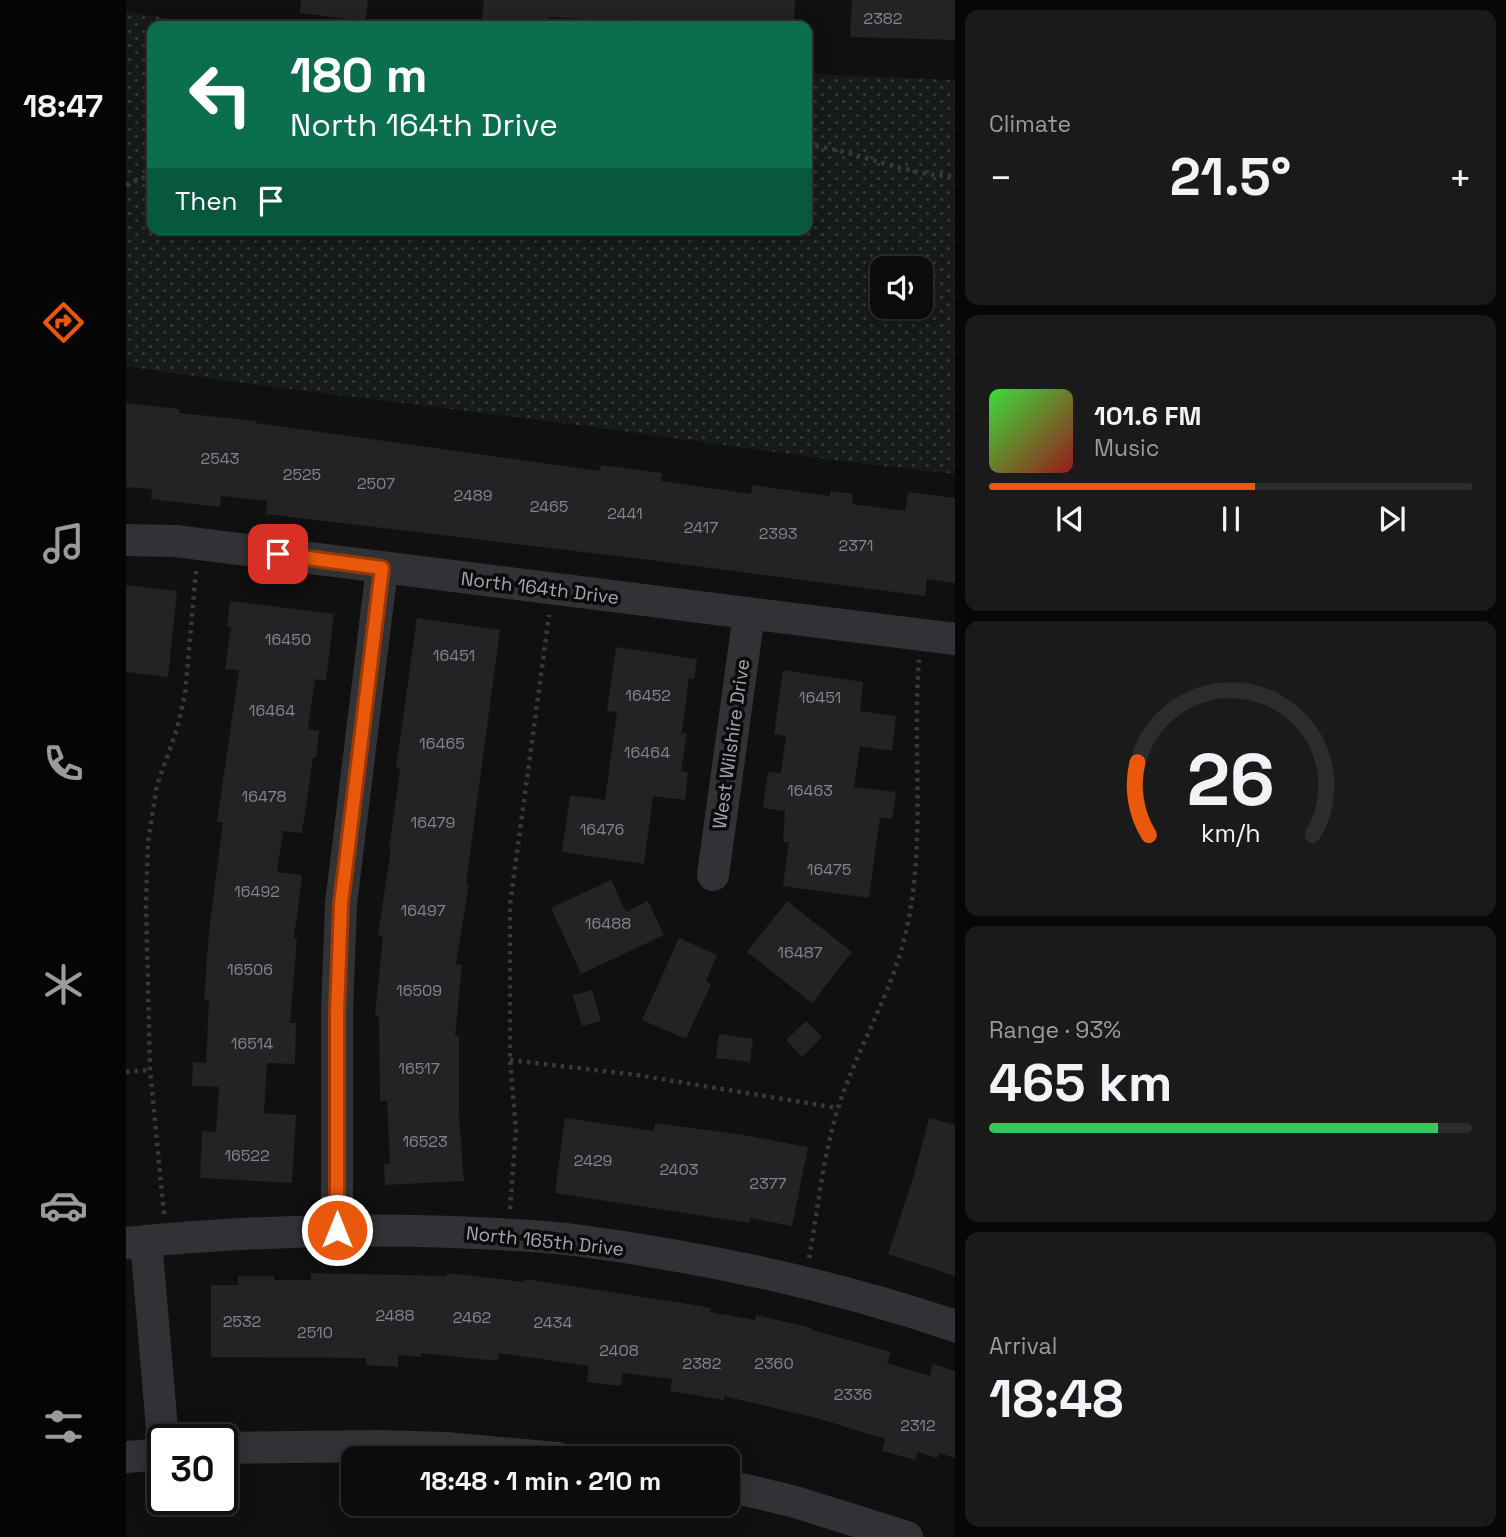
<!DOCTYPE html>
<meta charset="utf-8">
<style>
:root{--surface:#0c0c0d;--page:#1a1a1b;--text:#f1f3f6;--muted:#9a9b9d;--line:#2c2c2e;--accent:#ea580c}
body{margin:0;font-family:"Space Grotesk",sans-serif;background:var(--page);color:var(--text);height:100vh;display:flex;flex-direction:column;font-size:26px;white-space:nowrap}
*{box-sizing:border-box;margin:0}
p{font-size:23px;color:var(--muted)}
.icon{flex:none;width:38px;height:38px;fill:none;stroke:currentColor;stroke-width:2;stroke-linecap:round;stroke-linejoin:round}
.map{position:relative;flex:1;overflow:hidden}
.panel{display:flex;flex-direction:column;gap:10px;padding:10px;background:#070707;width:551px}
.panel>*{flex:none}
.guide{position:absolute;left:21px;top:21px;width:665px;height:214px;border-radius:14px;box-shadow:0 4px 18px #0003,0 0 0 2px var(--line);background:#0b6e4f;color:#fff;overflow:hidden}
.fabs{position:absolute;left:744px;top:256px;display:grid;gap:14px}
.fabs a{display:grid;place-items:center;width:63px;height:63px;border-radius:14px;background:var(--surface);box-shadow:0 4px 18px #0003,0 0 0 2px var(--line);font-size:35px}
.speed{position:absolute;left:21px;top:1424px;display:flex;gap:14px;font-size:35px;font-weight:700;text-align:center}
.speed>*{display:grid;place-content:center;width:91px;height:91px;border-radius:50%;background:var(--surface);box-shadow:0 4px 18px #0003,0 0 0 2px var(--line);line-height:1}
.speed .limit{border:4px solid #111;border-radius:10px;background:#fff;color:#111}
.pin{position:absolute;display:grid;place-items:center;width:60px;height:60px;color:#fff;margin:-30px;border-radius:14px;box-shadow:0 4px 10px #0006}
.me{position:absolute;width:77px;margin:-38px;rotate:0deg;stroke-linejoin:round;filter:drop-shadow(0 0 5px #0008)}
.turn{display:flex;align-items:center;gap:24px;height:147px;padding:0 28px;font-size:32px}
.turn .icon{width:91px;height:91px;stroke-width:2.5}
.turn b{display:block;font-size:49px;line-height:60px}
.then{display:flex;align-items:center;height:66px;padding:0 28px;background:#0003;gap:14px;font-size:26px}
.big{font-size:52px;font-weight:600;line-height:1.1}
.panel .card{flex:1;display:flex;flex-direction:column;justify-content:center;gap:10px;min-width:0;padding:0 24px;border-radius:14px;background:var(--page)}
.panel .dial{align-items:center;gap:0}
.dial svg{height:182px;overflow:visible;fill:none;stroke:var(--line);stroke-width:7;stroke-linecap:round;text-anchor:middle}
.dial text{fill:var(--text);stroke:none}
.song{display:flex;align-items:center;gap:21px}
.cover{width:84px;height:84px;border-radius:10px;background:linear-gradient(135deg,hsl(120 70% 55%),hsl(0 70% 35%))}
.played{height:7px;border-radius:4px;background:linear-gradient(90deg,var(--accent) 55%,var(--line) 55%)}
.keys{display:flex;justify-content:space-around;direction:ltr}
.heat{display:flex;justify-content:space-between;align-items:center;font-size:38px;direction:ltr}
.charge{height:10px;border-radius:5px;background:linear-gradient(90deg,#34c759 93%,var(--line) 0)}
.trip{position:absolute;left:215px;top:1446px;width:399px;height:70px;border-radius:14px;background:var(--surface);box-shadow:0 4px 18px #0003,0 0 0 2px var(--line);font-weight:600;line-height:70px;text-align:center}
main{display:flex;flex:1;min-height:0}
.menu{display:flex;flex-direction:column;width:126px;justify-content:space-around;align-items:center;background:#050505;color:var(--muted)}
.menu .icon{width:49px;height:49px}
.menu .selected{color:var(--accent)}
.menu b{font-size:32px;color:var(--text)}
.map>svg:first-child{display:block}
.grass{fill:url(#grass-dots);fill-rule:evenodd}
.building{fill:#232325}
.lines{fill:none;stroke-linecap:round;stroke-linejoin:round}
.path{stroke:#38393c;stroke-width:4.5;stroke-dasharray:3.5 5;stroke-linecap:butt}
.minor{stroke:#313235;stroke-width:32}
.route-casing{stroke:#983908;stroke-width:18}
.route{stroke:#ea580c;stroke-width:12}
.labels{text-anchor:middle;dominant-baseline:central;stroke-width:7;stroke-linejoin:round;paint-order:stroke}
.number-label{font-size:16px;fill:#82848c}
.street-label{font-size:19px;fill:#a3a6b0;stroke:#0b0b0c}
</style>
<main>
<nav class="menu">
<b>18:47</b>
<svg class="icon selected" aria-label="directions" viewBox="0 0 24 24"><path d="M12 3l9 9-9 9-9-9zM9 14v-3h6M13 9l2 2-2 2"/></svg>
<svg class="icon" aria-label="music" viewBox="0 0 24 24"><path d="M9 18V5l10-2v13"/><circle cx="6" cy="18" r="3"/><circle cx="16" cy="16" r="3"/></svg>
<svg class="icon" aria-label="phone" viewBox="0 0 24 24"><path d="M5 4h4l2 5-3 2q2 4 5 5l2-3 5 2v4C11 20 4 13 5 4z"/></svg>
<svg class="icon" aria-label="climate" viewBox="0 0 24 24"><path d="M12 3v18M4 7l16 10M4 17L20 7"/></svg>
<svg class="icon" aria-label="car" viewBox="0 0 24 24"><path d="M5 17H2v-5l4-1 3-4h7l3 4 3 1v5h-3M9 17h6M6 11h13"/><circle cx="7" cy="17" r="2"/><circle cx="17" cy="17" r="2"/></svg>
<svg class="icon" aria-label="filters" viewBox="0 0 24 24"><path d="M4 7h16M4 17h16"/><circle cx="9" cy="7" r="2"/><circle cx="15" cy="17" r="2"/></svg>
</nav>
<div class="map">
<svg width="829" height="1537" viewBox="0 0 829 1537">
<defs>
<pattern id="grass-dots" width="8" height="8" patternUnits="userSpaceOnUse" patternTransform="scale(1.75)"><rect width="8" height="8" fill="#171b18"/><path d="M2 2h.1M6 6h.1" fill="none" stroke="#363937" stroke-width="1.8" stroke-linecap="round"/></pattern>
</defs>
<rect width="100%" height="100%" fill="#101011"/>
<path class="grass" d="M 0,12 L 93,26 L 26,26 L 26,229 L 681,229 L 681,74 L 829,80 L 829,474 C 708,462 588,443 467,427 C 311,406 155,390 0,366 ZM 756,268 L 794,268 L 794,306 L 756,306 Z"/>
<path class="building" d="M 175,0 L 242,0 L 239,21 L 174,13 Z
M 358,0 L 669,0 L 668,22 L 653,21 L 653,26 L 582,26 L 507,18 L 507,21 L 423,17 L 422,26 L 355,26 Z
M 726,0 L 829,0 L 829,40 L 724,37 Z
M 0,403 L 53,409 L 53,413 L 130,421 L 130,423 L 474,471 L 475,465 L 536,473 L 535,481 L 625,494 L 626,485 L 704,496 L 705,491 L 727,494 L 726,504 L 779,511 L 782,492 L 829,498 L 829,583 L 801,579 L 799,596 L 524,560 L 140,514 L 141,501 L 95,496 L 94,507 L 25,499 L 26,489 L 0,487 Z
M 0,585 L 51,591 L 42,677 L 0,672 Z
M 104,601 L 208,614 L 200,681 L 189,679 L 182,729 L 193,731 L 190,758 L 187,758 L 176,833 L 157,831 L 151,872 L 176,875 L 168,938 L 171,938 L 164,1023 L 170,1023 L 169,1064 L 141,1063 L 138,1113 L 170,1115 L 166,1183 L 74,1178 L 76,1131 L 90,1132 L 93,1087 L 66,1086 L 67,1062 L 80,1063 L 83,1000 L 78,1000 L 83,932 L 97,822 L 91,822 L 113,670 L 99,669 L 105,627 L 101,626 Z
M 291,618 L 374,630 L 340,884 L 343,884 L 330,964 L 336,965 L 329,1036 L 333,1036 L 333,1115 L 338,1181 L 259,1185 L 258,1164 L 264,1163 L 261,1101 L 254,1101 L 253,1017 L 249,1016 L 257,936 L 252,935 L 265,849 L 263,849 L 274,769 L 270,768 Z
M 490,647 L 571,659 L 568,679 L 563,678 L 556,733 L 561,733 L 555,771 L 562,772 L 559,800 L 527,796 L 518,864 L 436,852 L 444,795 L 479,800 L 491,712 L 481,711 Z
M 657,670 L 737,682 L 734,711 L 770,716 L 766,751 L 734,746 L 728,787 L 770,792 L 766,819 L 754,817 L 743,898 L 657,886 L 663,842 L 657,842 L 659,811 L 637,808 L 642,772 L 655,773 L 660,736 L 648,734 Z
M 485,880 L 500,912 L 522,901 L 538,935 L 455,974 L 425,908 Z
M 661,901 L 726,952 L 686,1003 L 621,952 Z
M 553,938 L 591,955 L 580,981 L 585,984 L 560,1039 L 516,1020 Z
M 466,990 L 475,1021 L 456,1026 L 447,995 Z
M 680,1021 L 696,1037 L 676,1057 L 660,1040 Z
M 593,1034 L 627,1039 L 624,1062 L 590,1058 Z
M 439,1118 L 528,1131 L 529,1123 L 618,1135 L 682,1147 L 666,1226 L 625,1218 L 624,1223 L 429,1193 Z
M 803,1118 L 829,1125 L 829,1276 L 762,1254 L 788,1175 Z
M 185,1273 L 321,1276 L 321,1273 L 398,1282 L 399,1279 L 550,1302 L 585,1308 L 584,1312 L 629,1320 L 630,1315 L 686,1328 L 686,1330 L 765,1352 L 761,1363 L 804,1376 L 807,1364 L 829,1371 L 829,1458 L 813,1453 L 811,1458 L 792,1452 L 789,1460 L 756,1451 L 759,1439 L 694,1419 L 598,1396 L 598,1400 L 544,1391 L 546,1379 L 497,1373 L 495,1386 L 461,1382 L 463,1366 L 373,1353 L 372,1361 L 295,1353 L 295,1357 L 272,1355 L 272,1367 L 240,1365 L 240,1358 L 85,1357 L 85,1285 L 112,1285 L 112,1276 L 148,1276 L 148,1280 L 185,1280 Z"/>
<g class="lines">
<path class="path" d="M 681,145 C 731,150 778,176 829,176
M 0,185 L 26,174
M 384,1060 L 511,1075 L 712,1108
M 0,1072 L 24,1070
M 384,1209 L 390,1129 L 384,1060 L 384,905 L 423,615
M 38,1214 L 24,1070 L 20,903 L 22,842 L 31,785 L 51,729 L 59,694 L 70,571
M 683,1258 C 693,1203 698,1144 718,1091 C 738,1036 769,985 781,927 C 800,840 786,749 793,660"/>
<path class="minor" d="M 0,540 L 49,541 L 829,639
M 587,875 L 623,614
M 211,1230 L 211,1012 L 215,904 L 256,568
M 20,1241 L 37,1440
M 0,1243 C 110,1232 219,1228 329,1232 C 371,1234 414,1235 456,1241 C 582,1258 708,1285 829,1326
M 96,1448 L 253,1446 L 320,1448 L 431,1458
M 0,1457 L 37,1454
M 602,1486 L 666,1501 L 781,1537"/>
</g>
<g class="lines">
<defs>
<path id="route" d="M 152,554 L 256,568 L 215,904 L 211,1012 L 211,1230"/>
</defs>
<use href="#route" class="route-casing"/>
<use href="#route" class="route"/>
</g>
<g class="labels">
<g class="number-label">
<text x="757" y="18">2382</text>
<text x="94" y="458">2543</text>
<text x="176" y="474">2525</text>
<text x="250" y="483">2507</text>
<text x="347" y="495">2489</text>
<text x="423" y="506">2465</text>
<text x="499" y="513">2441</text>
<text x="575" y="527">2417</text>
<text x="652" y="533">2393</text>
<text x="730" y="545">2371</text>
<text x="162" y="639">16450</text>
<text x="328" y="655">16451</text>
<text x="522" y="695">16452</text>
<text x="694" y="697">16451</text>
<text x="146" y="710">16464</text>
<text x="316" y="743">16465</text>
<text x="521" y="752">16464</text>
<text x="684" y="790">16463</text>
<text x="138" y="796">16478</text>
<text x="307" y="822">16479</text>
<text x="476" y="829">16476</text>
<text x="703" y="869">16475</text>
<text x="131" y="891">16492</text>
<text x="297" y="910">16497</text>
<text x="482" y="923">16488</text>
<text x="674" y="952">16487</text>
<text x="124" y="969">16506</text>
<text x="293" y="990">16509</text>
<text x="126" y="1043">16514</text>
<text x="293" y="1068">16517</text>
<text x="299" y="1141">16523</text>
<text x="121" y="1155">16522</text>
<text x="467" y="1160">2429</text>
<text x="553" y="1169">2403</text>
<text x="642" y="1183">2377</text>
<text x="269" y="1315">2488</text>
<text x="346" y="1317">2462</text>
<text x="116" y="1321">2532</text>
<text x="427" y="1322">2434</text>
<text x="189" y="1332">2510</text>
<text x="493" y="1350">2408</text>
<text x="576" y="1363">2382</text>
<text x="648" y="1363">2360</text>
<text x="727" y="1394">2336</text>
<text x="792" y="1425">2312</text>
</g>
<g class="street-label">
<text transform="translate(414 588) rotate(7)">North 164th Drive</text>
<text transform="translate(605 744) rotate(-82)">West Wilshire Drive</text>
<text transform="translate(419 1241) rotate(6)">North 165th Drive</text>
</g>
</g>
</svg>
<div class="fabs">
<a><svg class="icon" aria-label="sound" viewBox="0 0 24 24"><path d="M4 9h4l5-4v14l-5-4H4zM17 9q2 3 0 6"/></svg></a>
</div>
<div class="speed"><div class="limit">30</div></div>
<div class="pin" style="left:152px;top:554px;background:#d93025"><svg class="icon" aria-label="arrive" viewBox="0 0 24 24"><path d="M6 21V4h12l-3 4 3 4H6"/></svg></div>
<svg class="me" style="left:211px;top:1230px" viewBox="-20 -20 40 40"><circle r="17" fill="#ea580c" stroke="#fff" stroke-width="3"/><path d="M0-11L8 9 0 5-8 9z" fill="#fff"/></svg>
<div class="trip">18:48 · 1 min · 210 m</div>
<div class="guide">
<div class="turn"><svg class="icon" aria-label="left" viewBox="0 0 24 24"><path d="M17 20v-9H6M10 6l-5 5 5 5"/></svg><div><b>180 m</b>North 164th Drive</div></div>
<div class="then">Then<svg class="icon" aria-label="arrive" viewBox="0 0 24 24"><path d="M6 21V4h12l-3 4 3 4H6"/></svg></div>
</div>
</div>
<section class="panel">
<div class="card"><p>Climate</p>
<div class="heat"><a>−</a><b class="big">21.5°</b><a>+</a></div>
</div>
<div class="card">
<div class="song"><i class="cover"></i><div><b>101.6 FM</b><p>Music</p></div></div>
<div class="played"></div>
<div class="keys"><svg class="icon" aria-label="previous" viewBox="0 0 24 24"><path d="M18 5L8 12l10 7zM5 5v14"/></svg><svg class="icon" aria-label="pause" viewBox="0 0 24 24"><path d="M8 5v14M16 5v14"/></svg><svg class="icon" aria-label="next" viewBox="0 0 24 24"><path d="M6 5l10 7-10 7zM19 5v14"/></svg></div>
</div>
<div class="card dial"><svg viewBox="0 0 100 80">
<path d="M14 69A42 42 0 1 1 86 69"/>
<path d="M14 69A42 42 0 0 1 9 37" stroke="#ea580c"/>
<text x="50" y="56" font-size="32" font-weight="700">26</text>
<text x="50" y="72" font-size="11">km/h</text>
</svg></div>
<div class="card"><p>Range · 93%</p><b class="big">465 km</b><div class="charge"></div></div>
<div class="card"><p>Arrival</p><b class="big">18:48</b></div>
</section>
</main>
